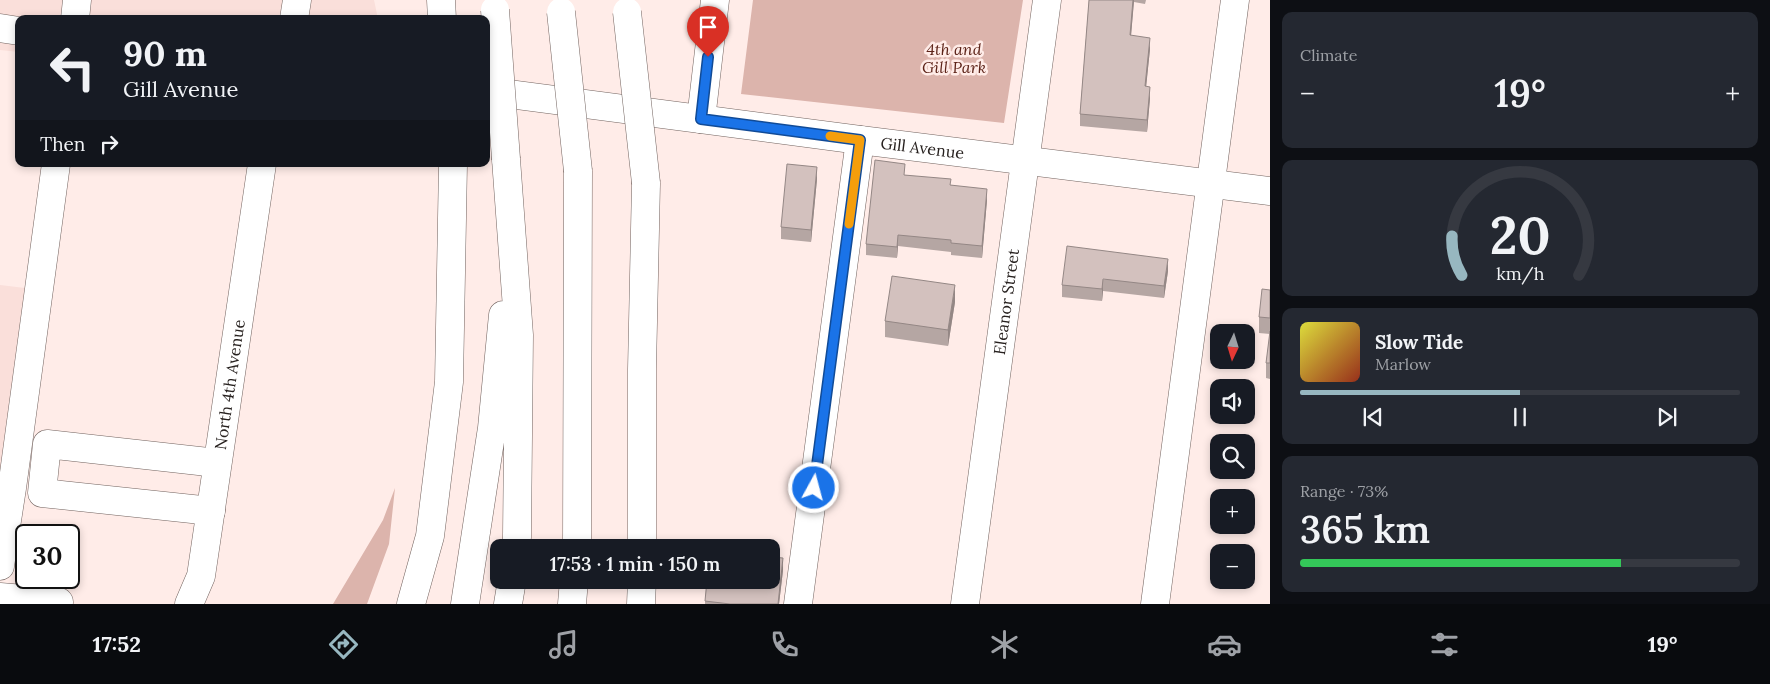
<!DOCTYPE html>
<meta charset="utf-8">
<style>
:root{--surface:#171b24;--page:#242831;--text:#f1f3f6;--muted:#9ea1a6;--line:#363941;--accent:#97b7c0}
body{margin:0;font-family:Lora,serif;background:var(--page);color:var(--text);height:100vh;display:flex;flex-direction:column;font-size:19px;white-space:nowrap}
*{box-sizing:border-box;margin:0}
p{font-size:16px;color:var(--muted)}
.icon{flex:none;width:28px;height:28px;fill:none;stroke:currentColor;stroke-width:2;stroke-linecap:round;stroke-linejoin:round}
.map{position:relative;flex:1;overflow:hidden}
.drawer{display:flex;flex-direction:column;gap:12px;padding:12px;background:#0d0f14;width:500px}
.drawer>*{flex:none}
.hud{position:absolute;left:15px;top:15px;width:475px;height:152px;border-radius:10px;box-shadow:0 2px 8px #0003;background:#171b24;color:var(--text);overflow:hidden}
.needle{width:32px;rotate:184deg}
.tools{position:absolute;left:1210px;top:324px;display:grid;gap:10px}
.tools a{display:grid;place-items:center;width:45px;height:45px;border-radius:10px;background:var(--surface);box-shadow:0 2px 8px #0003;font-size:25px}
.speed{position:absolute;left:15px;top:524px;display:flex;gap:10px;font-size:25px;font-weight:700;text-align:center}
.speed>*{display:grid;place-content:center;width:65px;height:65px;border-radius:50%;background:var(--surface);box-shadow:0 2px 8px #0003;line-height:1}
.speed .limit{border:2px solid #111;border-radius:8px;background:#fff;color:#111}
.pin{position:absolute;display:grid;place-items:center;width:42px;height:42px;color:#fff;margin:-51px -21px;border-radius:50% 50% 50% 0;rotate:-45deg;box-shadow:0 0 5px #0007}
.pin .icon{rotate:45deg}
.me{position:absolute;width:55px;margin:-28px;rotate:7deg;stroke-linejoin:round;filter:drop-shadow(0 0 4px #0008)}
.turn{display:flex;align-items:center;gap:18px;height:105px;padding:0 25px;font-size:22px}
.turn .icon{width:65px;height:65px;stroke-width:2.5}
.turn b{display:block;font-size:35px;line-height:42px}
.then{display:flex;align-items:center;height:48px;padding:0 25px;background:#0003;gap:10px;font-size:19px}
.big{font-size:38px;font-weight:600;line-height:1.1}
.drawer .tile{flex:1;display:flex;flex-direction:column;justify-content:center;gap:8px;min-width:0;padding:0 18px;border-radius:10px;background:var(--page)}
.drawer .dial{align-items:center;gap:0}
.dial svg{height:130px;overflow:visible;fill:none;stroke:var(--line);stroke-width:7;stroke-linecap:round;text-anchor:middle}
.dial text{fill:var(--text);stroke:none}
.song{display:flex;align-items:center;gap:15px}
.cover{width:60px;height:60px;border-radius:8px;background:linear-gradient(135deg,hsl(60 70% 55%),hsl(10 70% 35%))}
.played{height:5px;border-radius:2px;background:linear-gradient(90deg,var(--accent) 50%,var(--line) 50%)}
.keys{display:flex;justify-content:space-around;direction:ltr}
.heat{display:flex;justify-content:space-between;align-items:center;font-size:28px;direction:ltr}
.charge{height:8px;border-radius:4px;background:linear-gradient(90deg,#34c759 73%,var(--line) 0)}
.trip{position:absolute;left:490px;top:539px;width:290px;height:50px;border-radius:10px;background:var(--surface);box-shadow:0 2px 8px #0003;font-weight:600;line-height:50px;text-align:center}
.tab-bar{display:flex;height:80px;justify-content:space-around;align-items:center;background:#090b0e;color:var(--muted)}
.tab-bar .icon{width:35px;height:35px}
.tab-bar .on{color:var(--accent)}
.tab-bar b{font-size:22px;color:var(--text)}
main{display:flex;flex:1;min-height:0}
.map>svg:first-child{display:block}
.built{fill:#fadfda}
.green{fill:#dcb4ac}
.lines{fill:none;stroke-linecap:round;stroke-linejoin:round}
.minor-casing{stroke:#72635f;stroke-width:29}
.highway-casing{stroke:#72635f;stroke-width:29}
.minor{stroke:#fff;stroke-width:28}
.highway{stroke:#fff;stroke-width:28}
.highway-bridge-casing{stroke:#72635f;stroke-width:29;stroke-linecap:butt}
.highway-bridge{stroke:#fff;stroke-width:28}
.wall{fill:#b5a6a3}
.shaded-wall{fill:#948785}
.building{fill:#d3c1be;stroke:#948785}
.route-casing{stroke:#114b97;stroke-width:12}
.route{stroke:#1a73e8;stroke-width:9}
.slow{stroke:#f59e0b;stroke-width:9}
.labels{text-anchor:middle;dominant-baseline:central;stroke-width:5;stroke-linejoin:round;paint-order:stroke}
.park-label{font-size:16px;font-style:italic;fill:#5c2217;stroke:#ffece8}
.street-label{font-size:16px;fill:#27211f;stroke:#ffece8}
</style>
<main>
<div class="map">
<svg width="1270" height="604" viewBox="0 0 1270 604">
<rect width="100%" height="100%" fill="#ffece8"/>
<path class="built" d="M 0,0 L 374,0 L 378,19 L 19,19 L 19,52 L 0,50 Z
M 0,285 L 33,289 L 0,527 Z"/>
<path class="green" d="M 753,0 L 1023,0 L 1004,123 L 741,94 Z
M 395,488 L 389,544 L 367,604 L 333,604 L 383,520 Z"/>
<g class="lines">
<defs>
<g id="minor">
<path d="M 75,19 L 77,0"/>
<path d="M 294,19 L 297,0"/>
<path d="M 0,28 L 19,31"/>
<path id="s1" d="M 486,91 L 860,140 L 1270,191"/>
<path d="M 701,119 L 715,0"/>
<path d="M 211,511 L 42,493 L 47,444 L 217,463"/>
<path d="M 0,566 L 12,488 L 56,164"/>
<path d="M 0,597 L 59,602"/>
<path id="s2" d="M 189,604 L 201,576 L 262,164"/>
<path d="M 798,604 L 860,140"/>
<path id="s3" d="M 965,604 L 1047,0"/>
<path d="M 1155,604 L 1235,0"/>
</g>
<path id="highway" d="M 441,0 L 442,19
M 506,159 L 519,335 L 517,537 L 516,548
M 577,548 L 578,171
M 642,548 L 642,369 L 646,183
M 411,604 L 430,536 L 449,382 L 453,164
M 465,604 L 492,428 L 503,315
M 508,604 L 512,580
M 572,604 L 574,580
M 641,604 L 642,580"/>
</defs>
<use href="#minor" class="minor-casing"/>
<use href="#highway" class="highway-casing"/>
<use href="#minor" class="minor"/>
<use href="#highway" class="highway"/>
<defs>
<path id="highway-bridge" d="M 495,10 L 506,159
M 561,12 L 578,171
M 627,12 L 646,183"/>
</defs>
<use href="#highway-bridge" class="highway-bridge-casing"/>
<use href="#highway-bridge" class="highway-bridge"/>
</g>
<path class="wall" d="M 1089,0 L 1146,0 L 1145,4 L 1134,2 L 1131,36 L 1150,49 L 1146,86 L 1150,98 L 1147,132 L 1080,126 L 1080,114 Z
M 905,175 L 951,185 L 987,200 L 982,258 L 951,255 L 951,252 L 898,246 L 897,258 L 866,255 L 866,244 Z
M 817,179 L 811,242 L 781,239 L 781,227 Z
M 1168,271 L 1164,298 L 1103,291 L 1102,301 L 1062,297 L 1062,285 Z
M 1270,290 L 1270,379 L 1266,378 L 1266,363 L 1270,334 L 1259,333 L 1259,317 Z
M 955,302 L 948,346 L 885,337 L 885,321 Z
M 783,570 L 779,604 L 705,604 L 705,601 Z"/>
<path class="shaded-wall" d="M 1133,0 L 1134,0 L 1130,47 L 1130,35 Z
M 1150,38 L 1150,49 L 1145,98 L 1145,86 Z
M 1150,87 L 1150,98 L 1147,132 L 1147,120 Z
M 817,167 L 817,179 L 811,242 L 811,230 Z
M 987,189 L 987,200 L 982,258 L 982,246 Z
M 898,235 L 898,246 L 897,258 L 897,247 Z
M 1168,259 L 1168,271 L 1164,298 L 1164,286 Z
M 1103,279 L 1103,291 L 1102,301 L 1102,289 Z
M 955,285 L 955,302 L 948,346 L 948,330 Z
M 783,558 L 783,570 L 779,604 L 778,604 Z"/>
<path class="building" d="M 1089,0 L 1133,0 L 1130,35 L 1150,38 L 1145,86 L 1150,87 L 1147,120 L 1080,114 Z
M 875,160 L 905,164 L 904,175 L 951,179 L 950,185 L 987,189 L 982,246 L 951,243 L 951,240 L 898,235 L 897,247 L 866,244 Z
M 787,164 L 817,167 L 811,230 L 781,227 Z
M 1067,246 L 1168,259 L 1164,286 L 1103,279 L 1102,289 L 1062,285 Z
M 892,276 L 955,285 L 948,330 L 885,321 Z
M 1262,289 L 1270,290 L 1270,318 L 1259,317 Z
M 1270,331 L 1270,363 L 1266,363 Z
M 771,557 L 783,558 L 778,604 L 730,604 L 705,601 L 707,580 L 771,580 Z"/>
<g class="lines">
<defs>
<path id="route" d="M 708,57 L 701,119 L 860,140 L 814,488"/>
</defs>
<use href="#route" class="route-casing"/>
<use href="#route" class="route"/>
<path class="slow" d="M 830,136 L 860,140 L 849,224"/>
</g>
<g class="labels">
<g class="park-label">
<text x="954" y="49">4th and<tspan x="954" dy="18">Gill Park</tspan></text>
</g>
<g class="street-label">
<text stroke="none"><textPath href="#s1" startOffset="440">Gill Avenue</textPath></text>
<text stroke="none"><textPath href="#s3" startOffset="305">Eleanor Street</textPath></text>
<text stroke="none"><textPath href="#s2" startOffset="224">North 4th Avenue</textPath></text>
</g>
</g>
</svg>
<div class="tools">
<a><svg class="needle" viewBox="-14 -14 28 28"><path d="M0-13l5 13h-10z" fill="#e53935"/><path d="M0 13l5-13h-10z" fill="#9ea1a6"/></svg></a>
<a><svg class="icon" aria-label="sound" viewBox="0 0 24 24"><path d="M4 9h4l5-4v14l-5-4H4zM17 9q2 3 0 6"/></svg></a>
<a><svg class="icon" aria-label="search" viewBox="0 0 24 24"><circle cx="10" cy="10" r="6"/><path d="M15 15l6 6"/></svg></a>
<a>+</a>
<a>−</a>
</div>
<div class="speed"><div class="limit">30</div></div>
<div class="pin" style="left:708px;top:57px;background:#d93025"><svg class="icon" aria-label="arrive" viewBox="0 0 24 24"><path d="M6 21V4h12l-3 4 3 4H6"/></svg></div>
<svg class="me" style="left:814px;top:488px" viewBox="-20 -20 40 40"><circle r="17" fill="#1a73e8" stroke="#fff" stroke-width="3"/><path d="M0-11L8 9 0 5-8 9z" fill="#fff"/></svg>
<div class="trip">17:53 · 1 min · 150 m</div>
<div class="hud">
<div class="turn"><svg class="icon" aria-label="left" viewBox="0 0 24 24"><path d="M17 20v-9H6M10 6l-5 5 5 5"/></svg><div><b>90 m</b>Gill Avenue</div></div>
<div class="then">Then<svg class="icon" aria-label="right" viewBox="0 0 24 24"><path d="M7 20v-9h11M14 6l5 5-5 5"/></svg></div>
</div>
</div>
<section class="drawer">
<div class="tile"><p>Climate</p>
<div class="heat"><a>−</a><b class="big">19°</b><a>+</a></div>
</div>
<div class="tile dial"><svg viewBox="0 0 100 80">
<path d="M14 69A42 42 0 1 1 86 69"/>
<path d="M14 69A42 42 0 0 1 8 45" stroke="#97b7c0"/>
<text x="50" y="56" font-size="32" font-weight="700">20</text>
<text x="50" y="72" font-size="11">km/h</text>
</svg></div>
<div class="tile">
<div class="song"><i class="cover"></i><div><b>Slow Tide</b><p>Marlow</p></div></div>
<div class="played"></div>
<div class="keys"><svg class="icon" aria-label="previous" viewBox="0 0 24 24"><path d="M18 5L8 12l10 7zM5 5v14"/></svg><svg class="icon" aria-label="pause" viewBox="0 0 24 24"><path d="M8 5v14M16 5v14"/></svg><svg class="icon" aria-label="next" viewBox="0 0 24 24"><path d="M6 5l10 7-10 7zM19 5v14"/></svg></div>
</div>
<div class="tile"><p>Range · 73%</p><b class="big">365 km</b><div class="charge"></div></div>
</section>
</main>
<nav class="tab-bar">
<b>17:52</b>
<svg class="icon on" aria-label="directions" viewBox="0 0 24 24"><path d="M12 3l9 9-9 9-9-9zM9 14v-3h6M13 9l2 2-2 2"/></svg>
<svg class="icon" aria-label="music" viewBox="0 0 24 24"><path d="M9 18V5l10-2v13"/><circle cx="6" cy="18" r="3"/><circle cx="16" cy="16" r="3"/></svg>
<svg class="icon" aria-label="phone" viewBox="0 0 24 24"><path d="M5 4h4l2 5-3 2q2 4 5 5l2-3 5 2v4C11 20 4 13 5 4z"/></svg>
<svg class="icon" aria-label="climate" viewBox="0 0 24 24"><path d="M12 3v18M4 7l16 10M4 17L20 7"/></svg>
<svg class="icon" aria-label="car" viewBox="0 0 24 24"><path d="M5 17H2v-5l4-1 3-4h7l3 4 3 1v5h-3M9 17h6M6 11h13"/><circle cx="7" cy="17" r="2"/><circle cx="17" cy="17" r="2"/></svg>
<svg class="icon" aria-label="filters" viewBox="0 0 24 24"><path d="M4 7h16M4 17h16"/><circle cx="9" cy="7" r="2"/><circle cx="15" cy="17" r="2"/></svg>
<b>19°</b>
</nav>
